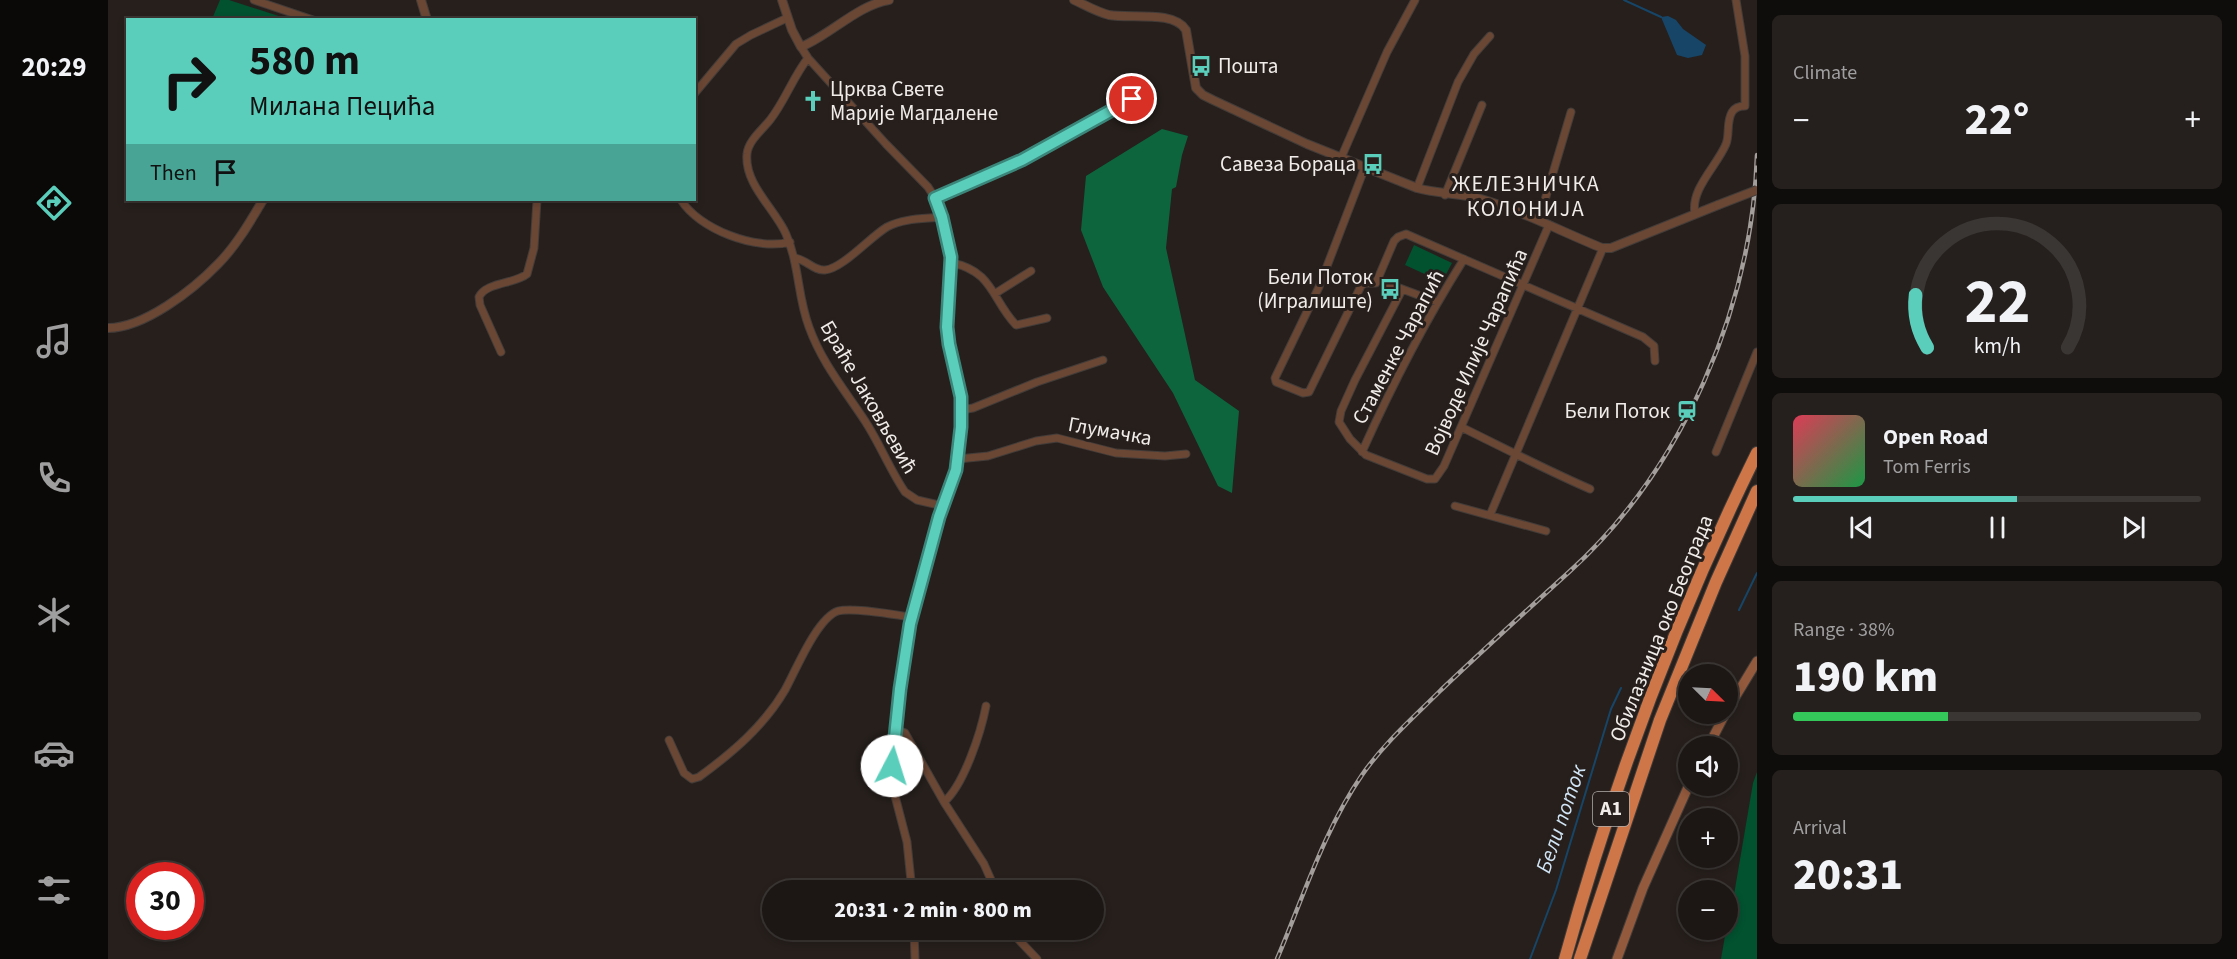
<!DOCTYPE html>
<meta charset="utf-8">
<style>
:root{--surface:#1c1715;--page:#25201e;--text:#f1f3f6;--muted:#a09fa0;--line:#3a3634;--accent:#5bcebb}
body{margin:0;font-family:"Source Sans 3",sans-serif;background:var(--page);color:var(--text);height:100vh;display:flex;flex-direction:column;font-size:22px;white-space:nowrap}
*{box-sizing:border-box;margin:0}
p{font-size:20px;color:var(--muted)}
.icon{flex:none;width:33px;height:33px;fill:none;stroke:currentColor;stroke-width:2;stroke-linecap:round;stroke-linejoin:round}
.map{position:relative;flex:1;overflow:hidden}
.drawer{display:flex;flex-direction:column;gap:15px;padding:15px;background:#0f0d0c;width:480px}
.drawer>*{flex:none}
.banner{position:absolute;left:18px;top:18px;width:570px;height:183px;border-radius:0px;box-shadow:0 3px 9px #0003,0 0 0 2px var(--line);background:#5bcebb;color:#111;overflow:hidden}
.needle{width:39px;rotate:114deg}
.tools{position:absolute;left:1570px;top:664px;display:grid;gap:12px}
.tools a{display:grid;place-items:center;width:60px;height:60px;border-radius:50%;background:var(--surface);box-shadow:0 3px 9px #0003,0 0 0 2px var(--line);font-size:30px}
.speed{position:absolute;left:18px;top:862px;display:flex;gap:12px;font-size:30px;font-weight:700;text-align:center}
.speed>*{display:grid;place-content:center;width:78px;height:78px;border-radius:50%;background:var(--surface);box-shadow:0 3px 9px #0003,0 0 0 2px var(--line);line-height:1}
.speed .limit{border:9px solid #d22;background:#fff;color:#111}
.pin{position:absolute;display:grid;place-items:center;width:51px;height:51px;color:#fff;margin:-26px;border:3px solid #fff;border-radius:50%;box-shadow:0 2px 6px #0007}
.me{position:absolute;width:66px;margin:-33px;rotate:5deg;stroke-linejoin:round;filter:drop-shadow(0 0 4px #0008)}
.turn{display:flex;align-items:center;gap:21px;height:126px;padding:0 24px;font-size:27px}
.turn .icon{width:78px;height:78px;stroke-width:2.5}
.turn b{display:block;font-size:42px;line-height:51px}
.then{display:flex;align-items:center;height:57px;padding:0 24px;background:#0003;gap:12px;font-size:22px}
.big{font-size:45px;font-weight:800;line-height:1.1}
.drawer .card{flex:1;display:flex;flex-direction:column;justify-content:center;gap:9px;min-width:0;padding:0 21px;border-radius:9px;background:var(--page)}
.drawer .dial{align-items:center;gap:0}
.dial svg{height:156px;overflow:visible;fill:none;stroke:var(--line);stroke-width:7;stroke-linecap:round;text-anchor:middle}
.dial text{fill:var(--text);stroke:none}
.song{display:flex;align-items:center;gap:18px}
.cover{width:72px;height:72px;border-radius:9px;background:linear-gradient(135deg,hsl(350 70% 55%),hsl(140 70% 35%))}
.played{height:6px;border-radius:3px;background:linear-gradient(90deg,var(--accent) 55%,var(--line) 55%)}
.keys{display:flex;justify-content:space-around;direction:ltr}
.heat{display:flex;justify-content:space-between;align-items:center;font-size:33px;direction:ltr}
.charge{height:9px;border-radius:4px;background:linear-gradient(90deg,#34c759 38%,var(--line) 0)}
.trip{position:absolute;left:654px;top:880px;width:342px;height:60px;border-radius:30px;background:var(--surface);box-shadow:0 3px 9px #0003,0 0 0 2px var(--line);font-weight:800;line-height:60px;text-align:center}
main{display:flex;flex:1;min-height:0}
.tab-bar{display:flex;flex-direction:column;width:108px;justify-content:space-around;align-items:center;background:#0b0908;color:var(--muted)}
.tab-bar .icon{width:42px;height:42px}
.tab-bar .selected{color:var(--accent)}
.tab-bar b{font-size:27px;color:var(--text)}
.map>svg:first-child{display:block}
.green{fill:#02512f}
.forest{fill:#0d653d}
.water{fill:#174567}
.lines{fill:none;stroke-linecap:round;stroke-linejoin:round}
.stream{stroke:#174567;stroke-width:2}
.minor-casing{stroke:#423c39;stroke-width:9}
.tertiary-casing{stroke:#423c39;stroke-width:10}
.secondary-casing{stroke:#423c39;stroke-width:11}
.motorway-casing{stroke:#423c39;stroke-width:14}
.minor{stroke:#6a4634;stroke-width:7}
.tertiary{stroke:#6a4634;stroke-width:8}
.secondary{stroke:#935a3d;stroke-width:9}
.motorway{stroke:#cf7648;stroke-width:12}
.rail-casing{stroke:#a39d9b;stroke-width:4.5}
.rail{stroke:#261f1c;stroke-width:2;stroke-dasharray:7;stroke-linecap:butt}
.tertiary-bridge-casing{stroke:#423c39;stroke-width:10;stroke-linecap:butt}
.tertiary-bridge{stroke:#6a4634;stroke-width:8}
.route-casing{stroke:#3b867a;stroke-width:15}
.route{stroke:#5bcebb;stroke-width:10}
.labels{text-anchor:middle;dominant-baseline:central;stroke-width:6;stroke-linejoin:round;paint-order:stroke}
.shield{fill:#261f1c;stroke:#b4aeac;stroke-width:1.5}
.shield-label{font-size:20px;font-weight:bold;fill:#f1ecea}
.poi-label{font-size:21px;fill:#f1ecea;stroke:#261f1c;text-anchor:end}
.street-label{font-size:21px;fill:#f1ecea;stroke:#261f1c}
.neighbourhood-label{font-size:22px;letter-spacing:1.5px;fill:#f1ecea;stroke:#261f1c}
.water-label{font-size:22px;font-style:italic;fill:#d1e5f6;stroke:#261f1c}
</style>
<main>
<nav class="tab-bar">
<b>20:29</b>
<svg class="icon selected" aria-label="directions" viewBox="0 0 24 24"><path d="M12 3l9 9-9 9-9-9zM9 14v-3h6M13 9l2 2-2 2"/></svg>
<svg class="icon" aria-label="music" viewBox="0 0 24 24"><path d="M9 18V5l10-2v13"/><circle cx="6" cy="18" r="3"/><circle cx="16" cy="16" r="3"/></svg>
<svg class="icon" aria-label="phone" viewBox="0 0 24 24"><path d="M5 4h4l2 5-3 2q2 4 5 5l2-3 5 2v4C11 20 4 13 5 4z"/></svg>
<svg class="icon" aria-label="climate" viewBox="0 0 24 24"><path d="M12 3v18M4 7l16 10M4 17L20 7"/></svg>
<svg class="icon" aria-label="car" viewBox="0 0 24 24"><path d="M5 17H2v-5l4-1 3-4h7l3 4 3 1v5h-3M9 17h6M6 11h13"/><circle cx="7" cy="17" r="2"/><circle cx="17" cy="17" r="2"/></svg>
<svg class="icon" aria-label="filters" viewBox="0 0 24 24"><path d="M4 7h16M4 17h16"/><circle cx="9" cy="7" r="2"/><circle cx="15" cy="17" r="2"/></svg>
</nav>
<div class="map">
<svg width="1649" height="959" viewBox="0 0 1649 959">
<rect width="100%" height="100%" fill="#261f1c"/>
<path class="green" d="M 112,0 L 121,0 L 180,19 L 104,19 Z
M 1306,245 L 1344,263 L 1334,282 L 1297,265 Z
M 1649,772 L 1649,959 L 1613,959 L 1618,930 L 1620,930 L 1645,783 Z"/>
<path class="forest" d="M 1054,129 L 1080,136 L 1074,155 L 1068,187 L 1064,189 L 1058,248 L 1087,380 L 1131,411 L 1124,493 L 1110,486 L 1065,393 L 995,287 L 973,230 L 978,176 Z"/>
<path class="water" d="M 1560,16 L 1568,20 L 1575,29 L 1598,45 L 1594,55 L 1580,58 L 1569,55 L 1553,17 Z"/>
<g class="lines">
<path class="stream" d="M 1516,0 L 1553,17
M 1631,610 L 1649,573
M 1422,959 L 1448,890 L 1503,709 L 1513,688"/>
<defs>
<path id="minor" d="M 146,0 L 205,20
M 693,47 L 700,58 L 778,144 L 820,187 L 827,198 L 834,217 L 843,257 L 839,327 L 844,362 L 853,397 L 853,427 L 850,459 L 821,549 L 802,624 L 792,689 L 784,766 L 787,796 L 799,842 L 804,891
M 700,58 C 685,77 677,101 662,120 C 654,130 640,141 639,154 C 636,184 667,209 678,234 C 692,267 689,295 701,327 C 714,363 736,389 757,421 C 772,444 782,470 797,492 L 809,500 L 835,506
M 586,94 L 628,44 L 643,35 L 679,18
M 1233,158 L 1279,52 L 1307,0
M 1257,167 L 1211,287 L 1167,378 L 1168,382 L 1195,393 L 1201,392 L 1253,286 L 1257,283 L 1268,283 L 1286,241 L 1290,237 L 1298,234 L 1535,337 L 1546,346 L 1547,361
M 1309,188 L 1350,82 L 1366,54 L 1382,36
M 1337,195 L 1374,105
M 827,198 L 913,160 L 1024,99
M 573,200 C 591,229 648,251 682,242
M 1587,214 C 1582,189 1609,166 1618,144 C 1622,134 1618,122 1624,112 C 1627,107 1631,106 1637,106 L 1637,56 L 1628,0
M 1431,220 L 1463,112
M 687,258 C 699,260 706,271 717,270 C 734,269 762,237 779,227 C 796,218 816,219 834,217
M 844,263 C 885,271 884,300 908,325 L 939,318
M 1270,280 L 1329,302
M 1294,290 L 1247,380 L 1233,411 L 1231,422 L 1242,439 L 1258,455 L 1319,479 L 1327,479 L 1336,466 L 1441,225
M 888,293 L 923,271
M 393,352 L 372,305 L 371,297 C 378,282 407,284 419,274 L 426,248 L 429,200
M 853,410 L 865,408 L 929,382 L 995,360
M 1353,427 C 1396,448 1438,470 1482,489
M 1254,452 C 1284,385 1317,321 1356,259
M 1608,452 L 1649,352
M 850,459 L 880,456 L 928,441 L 949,438 L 1008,453 L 1057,456 L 1078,454
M 1347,506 L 1438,531
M 1382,515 L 1495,248
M 787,729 L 797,733 L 836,802 L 876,864 L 888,891
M 561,740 L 576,773 L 584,779 L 591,777 C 624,753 656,726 677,690 C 688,670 709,618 730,611 C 745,607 787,615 803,617
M 836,802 C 856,785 873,732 878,706
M 806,930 L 807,959
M 906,930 L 911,940 L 929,959"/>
<path id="tertiary" d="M 313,0 L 319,20
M 674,0 L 684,30 L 693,47 C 722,35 750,5 781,0
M 966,0 C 977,5 989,12 1001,15 C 1022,19 1066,10 1078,30 L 1088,88 L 1095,95 L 1105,100 L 1199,144 L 1309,188 C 1330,194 1352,193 1373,199 C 1415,211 1454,232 1494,248 L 1503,248 L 1610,205
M 0,328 C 36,328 85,290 110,264 C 128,246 142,222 155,200"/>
<path id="secondary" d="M 1620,709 L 1649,661
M 1600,747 L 1617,714
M 1509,959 L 1535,888 L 1581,785"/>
<path id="motorway" d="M 1457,959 C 1505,785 1569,615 1649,453
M 1472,959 L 1552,720 L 1608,582 L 1649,491"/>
</defs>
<use href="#minor" class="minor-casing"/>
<use href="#tertiary" class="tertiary-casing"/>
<use href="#secondary" class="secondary-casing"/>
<use href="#motorway" class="motorway-casing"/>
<use href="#minor" class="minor"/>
<use href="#tertiary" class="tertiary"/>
<use href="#secondary" class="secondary"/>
<use href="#motorway" class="motorway"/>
<defs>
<path id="rail" d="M 1169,959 C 1195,898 1216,830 1254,775 C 1276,743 1306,717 1333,690 C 1375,650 1418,611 1461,572 C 1575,469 1644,307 1649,155"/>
</defs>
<use href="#rail" class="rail-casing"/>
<use href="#rail" class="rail"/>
<defs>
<path id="tertiary-bridge" d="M 1610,205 L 1649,190"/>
</defs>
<use href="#tertiary-bridge" class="tertiary-bridge-casing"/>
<use href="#tertiary-bridge" class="tertiary-bridge"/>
</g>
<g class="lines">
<defs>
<path id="route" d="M 784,766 L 792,689 L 802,624 L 831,517 L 848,470 L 853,427 L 853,397 L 841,344 L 839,327 L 843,257 L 834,217 L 827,198 L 914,160 L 1024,99"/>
</defs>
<use href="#route" class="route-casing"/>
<use href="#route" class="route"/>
</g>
<defs>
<symbol id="bus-bare" viewBox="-9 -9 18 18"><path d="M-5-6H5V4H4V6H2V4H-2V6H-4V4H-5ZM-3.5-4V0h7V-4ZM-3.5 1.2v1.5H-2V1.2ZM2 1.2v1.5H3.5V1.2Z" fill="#5bcebb" stroke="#261f1c" stroke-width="2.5" paint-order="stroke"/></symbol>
<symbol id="church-bare" viewBox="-9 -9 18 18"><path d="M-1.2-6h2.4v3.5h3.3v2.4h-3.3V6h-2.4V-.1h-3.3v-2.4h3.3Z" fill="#5bcebb" stroke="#261f1c" stroke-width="2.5" paint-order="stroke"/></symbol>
<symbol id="station-bare" viewBox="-9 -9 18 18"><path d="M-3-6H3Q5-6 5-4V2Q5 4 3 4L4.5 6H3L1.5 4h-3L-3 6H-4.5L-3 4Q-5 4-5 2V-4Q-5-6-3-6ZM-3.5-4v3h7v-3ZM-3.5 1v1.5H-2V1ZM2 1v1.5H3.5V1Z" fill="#5bcebb" stroke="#261f1c" stroke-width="2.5" paint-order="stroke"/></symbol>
</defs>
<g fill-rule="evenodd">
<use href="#bus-bare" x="1078" y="51" width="30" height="30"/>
<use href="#church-bare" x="690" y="86" width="30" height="30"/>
<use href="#bus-bare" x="1250" y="149" width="30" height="30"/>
<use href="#bus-bare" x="1267" y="274" width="30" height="30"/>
<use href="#station-bare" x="1564" y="396" width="30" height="30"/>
</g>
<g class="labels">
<rect class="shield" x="1485" y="792" width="36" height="34" rx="4.5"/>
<g class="shield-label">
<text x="1503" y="809">A1</text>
</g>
<g class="poi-label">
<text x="1110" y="66" text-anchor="start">Пошта</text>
<text x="722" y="89" text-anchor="start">Црква Свете<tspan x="722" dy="24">Марије Магдалене</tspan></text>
<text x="1248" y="164">Савеза Бораца</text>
<text x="1265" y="277">Бели Поток<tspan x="1265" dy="24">(Игралиште)</tspan></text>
<text x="1562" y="411">Бели Поток</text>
</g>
<g class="street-label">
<text transform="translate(1290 347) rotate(-62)">Стаменке Чарапић</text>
<text transform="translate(1368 352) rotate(-66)">Војводе Илије Чарапића</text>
<text transform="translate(761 397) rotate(60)">Браће Јаковљевић</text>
<text transform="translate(1002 431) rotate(10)">Глумачка</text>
<text transform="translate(1553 628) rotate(-68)">Обилазница око Београда</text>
</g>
<g class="neighbourhood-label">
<text x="1418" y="184">ЖЕЛЕЗНИЧКА<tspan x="1418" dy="25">КОЛОНИЈА</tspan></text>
</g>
<g class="water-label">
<text transform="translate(1453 819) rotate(-71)">Бели поток</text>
</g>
</g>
</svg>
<div class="tools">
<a><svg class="needle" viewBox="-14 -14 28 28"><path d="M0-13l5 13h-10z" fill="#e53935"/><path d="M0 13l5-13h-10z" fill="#a09fa0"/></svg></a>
<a><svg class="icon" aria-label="sound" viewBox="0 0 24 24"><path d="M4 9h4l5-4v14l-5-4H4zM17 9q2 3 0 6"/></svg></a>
<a>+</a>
<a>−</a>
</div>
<div class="speed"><div class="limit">30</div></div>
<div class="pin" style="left:1024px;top:99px;background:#d93025"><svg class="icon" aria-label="arrive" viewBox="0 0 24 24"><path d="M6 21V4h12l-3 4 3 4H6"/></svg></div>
<svg class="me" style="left:784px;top:766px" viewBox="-20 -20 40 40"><circle r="19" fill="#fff"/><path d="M0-13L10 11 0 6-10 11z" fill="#5bcebb"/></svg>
<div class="trip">20:31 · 2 min · 800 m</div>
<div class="banner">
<div class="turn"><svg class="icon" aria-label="right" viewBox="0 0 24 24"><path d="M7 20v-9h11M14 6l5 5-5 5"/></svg><div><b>580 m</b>Милана Пецића</div></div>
<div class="then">Then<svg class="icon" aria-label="arrive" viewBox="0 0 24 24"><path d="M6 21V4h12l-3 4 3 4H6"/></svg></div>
</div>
</div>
<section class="drawer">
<div class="card"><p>Climate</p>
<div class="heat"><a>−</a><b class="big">22°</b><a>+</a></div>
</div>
<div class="card dial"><svg viewBox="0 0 100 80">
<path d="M14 69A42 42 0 1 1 86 69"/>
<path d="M14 69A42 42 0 0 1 8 42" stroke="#5bcebb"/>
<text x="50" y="56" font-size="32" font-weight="700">22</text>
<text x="50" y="72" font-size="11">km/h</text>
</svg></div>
<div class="card">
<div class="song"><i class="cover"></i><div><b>Open Road</b><p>Tom Ferris</p></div></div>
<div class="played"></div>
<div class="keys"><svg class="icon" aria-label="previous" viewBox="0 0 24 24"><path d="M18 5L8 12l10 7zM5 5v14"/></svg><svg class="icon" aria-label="pause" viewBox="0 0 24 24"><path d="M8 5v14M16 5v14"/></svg><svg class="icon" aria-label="next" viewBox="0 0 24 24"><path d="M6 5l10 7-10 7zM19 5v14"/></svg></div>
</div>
<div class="card"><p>Range · 38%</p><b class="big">190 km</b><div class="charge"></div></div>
<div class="card"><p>Arrival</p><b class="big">20:31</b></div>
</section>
</main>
